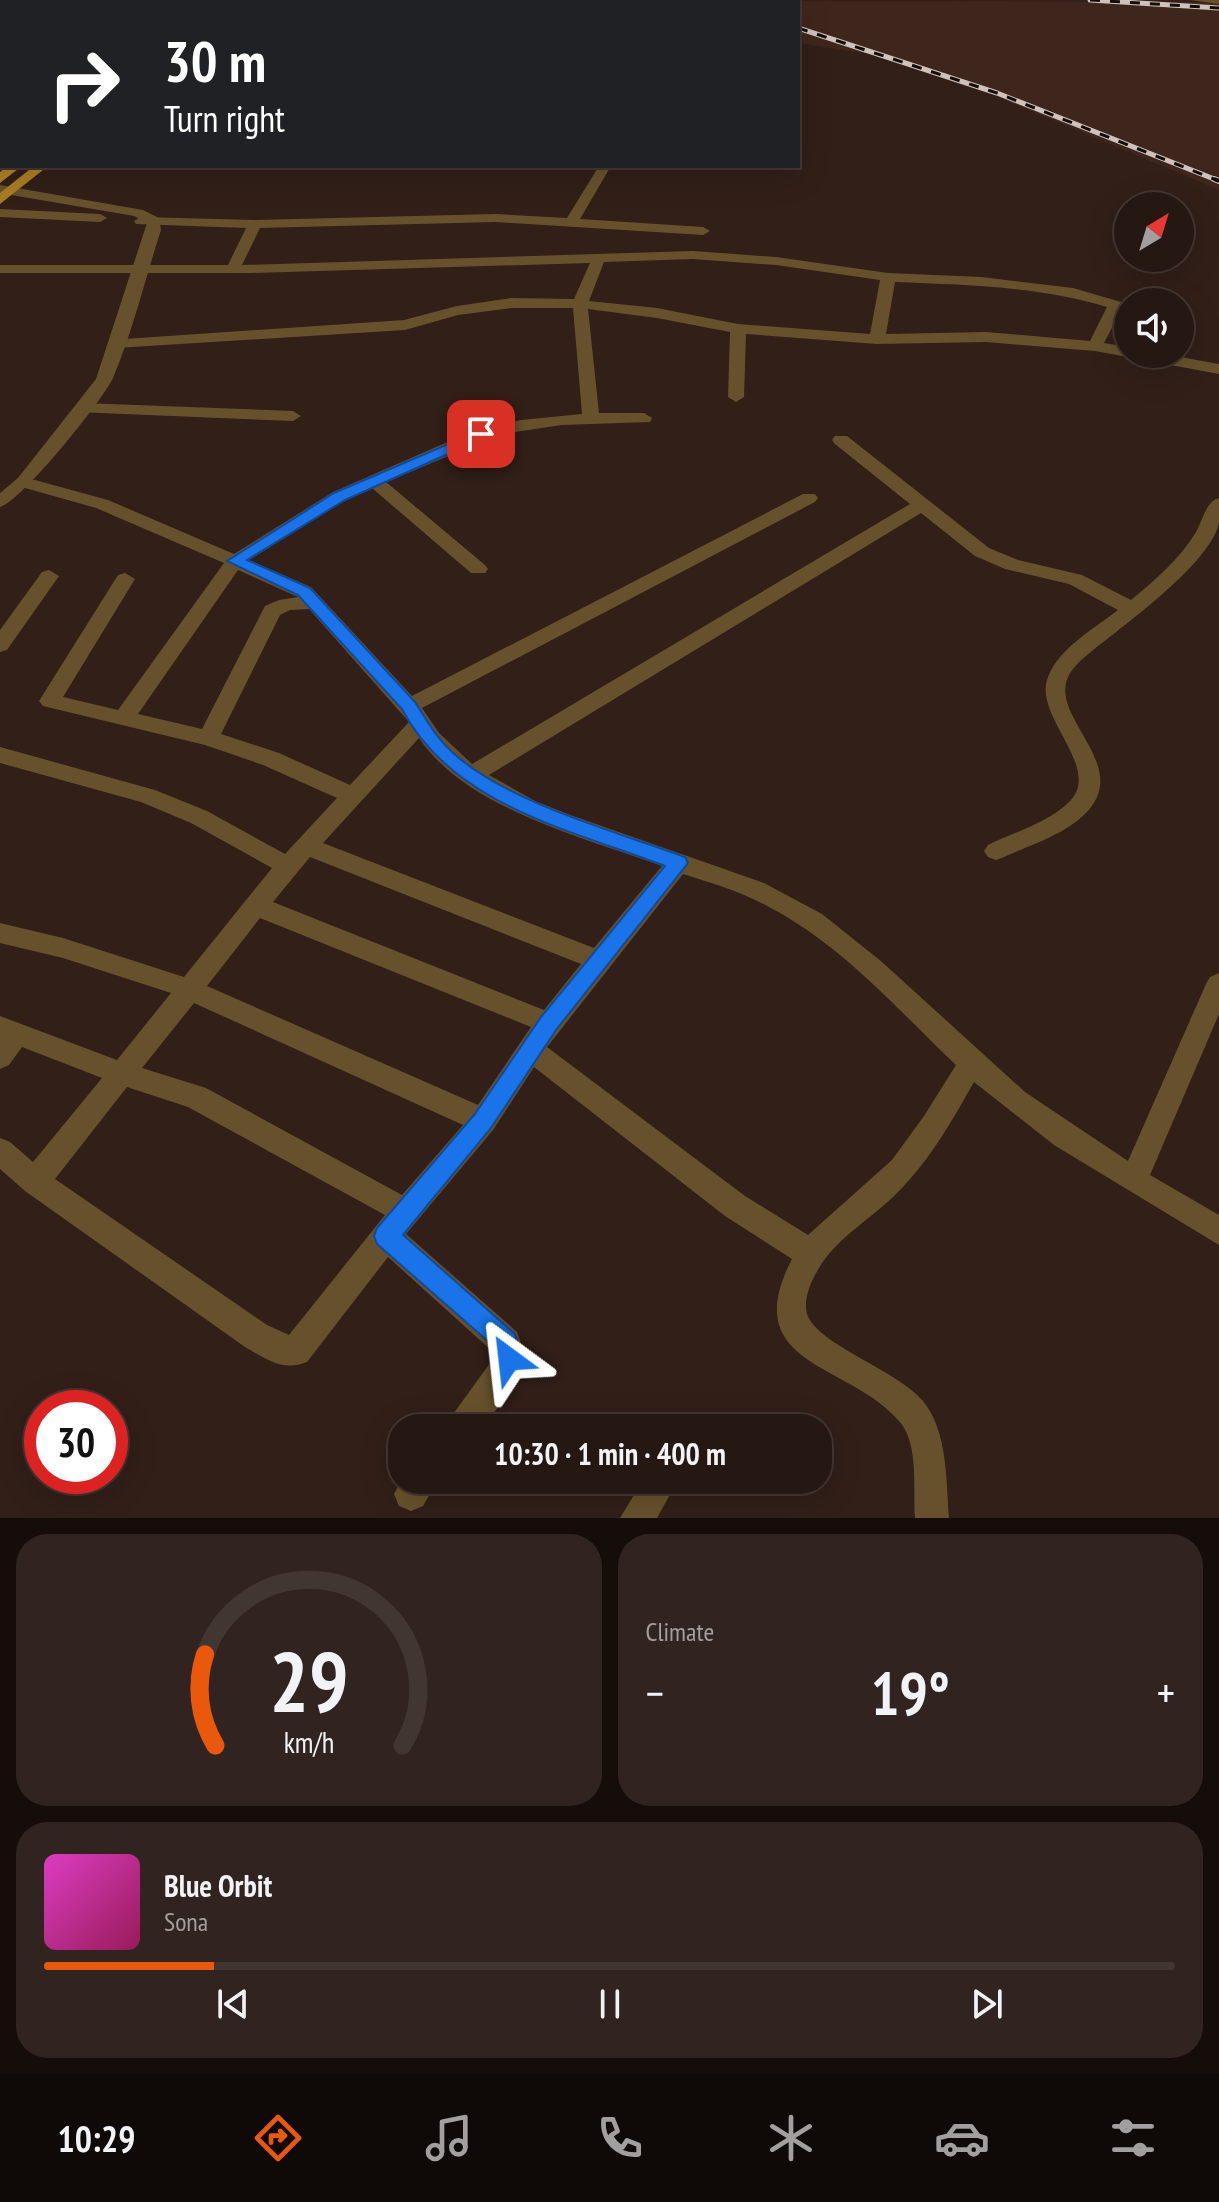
<!DOCTYPE html>
<meta charset="utf-8">
<style>
:root{--surface:#251712;--page:#312420;--text:#f1f3f6;--muted:#a39f9f;--line:#423632;--accent:#ea580c}
body{margin:0;font-family:"PT Sans Narrow",sans-serif;background:var(--page);color:var(--text);height:100vh;display:flex;flex-direction:column;font-size:30px;white-space:nowrap}
*{box-sizing:border-box;margin:0}
p{font-size:26px;color:var(--muted)}
.icon{flex:none;width:44px;height:44px;fill:none;stroke:currentColor;stroke-width:2;stroke-linecap:round;stroke-linejoin:round}
.map{position:relative;height:1518px;overflow:hidden}
.sheet{display:flex;flex-direction:column;gap:16px;padding:16px;background:#140d0a;flex:1}
.sheet>*{flex:none}
.top-card{position:absolute;left:0px;top:0px;width:800px;height:168px;box-shadow:0 8px 32px #0002,0 0 0 2px var(--line);background:#202124;color:#fff;overflow:hidden}
.needle{width:52px;rotate:38deg}
.buttons{position:absolute;left:1114px;top:192px;display:grid;gap:16px}
.buttons a{display:grid;place-items:center;width:80px;height:80px;border-radius:50%;background:var(--surface);box-shadow:0 8px 32px #0002,0 0 0 2px var(--line);font-size:40px}
.speed{position:absolute;left:24px;top:1390px;display:flex;gap:16px;font-size:40px;font-weight:700;text-align:center}
.speed>*{display:grid;place-content:center;width:104px;height:104px;border-radius:50%;background:var(--surface);box-shadow:0 8px 32px #0002,0 0 0 2px var(--line);line-height:1}
.speed .limit{border:12px solid #d22;background:#fff;color:#111}
.pin{position:absolute;display:grid;place-items:center;width:68px;height:68px;color:#fff;margin:-34px;border-radius:16px;box-shadow:0 4px 12px #0006}
.me{position:absolute;width:88px;margin:-44px;rotate:330deg;stroke-linejoin:round;filter:drop-shadow(0 0 6px #0008)}
.turn{display:flex;align-items:center;gap:28px;height:168px;padding:0 32px;font-size:36px}
.turn .icon{width:104px;height:104px;stroke-width:2.5}
.turn b{display:block;font-size:56px;line-height:68px}
.big{font-size:60px;font-weight:700;line-height:1.1}
.sheet .tile{flex:1;display:flex;flex-direction:column;justify-content:center;gap:12px;min-width:0;padding:0 28px;border-radius:32px;background:var(--page)}
.sheet .dial{align-items:center;gap:0}
.dial svg{height:208px;overflow:visible;fill:none;stroke:var(--line);stroke-width:7;stroke-linecap:round;text-anchor:middle}
.dial text{fill:var(--text);stroke:none}
.song{display:flex;align-items:center;gap:24px}
.cover{width:96px;height:96px;border-radius:12px;background:linear-gradient(135deg,hsl(310 70% 55%),hsl(330 70% 35%))}
.played{height:8px;border-radius:4px;background:linear-gradient(90deg,var(--accent) 15%,var(--line) 15%)}
.keys{display:flex;justify-content:space-around;direction:ltr}
.heat{display:flex;justify-content:space-between;align-items:center;font-size:44px;direction:ltr}
.sheet .tiles{flex:1;display:grid;gap:16px;grid-template-columns:1fr 1fr}
.tile:last-child{grid-column:span 2}
.trip{position:absolute;left:388px;top:1414px;width:444px;height:80px;border-radius:32px;background:var(--surface);box-shadow:0 8px 32px #0002,0 0 0 2px var(--line);font-weight:700;line-height:80px;text-align:center}
.tab-bar{display:flex;height:128px;justify-content:space-around;align-items:center;background:#0f0907;color:var(--muted)}
.tab-bar .icon{width:56px;height:56px}
.tab-bar .active{color:var(--accent)}
.tab-bar b{font-size:36px;color:var(--text)}
.map>svg:first-child{display:block}
.built{fill:#3f261c}
.lines{fill:none;stroke-linecap:round;stroke-linejoin:round}
.minor{fill:#66512c;fill-rule:evenodd}
.tertiary{fill:#66512c;fill-rule:evenodd}
.primary{fill:#a87c24;fill-rule:evenodd}
.rail-far1-casing{stroke:#cfc2bc;stroke-width:5}
.rail-casing{stroke:#cfc2bc;stroke-width:6}
.rail-far1{stroke:#130b08;stroke-width:3;stroke-dasharray:10;stroke-linecap:butt}
.rail{stroke:#130b08;stroke-width:4;stroke-dasharray:12;stroke-linecap:butt}
.route{fill:#1a73e8;stroke:#114b97;stroke-width:2}
</style>
<div class="map">
<svg width="1219" height="1518" viewBox="0 0 1219 1518">
<rect width="100%" height="100%" fill="#311f18"/>
<path class="built" d="M 252,0 L 1219,2 L 1219,190 L 998,97 L 873,55 L 798,43 L 798,2 L 250,2 Z"/>
<g class="lines">
<path class="minor" d="M 67,0 L 107,0 L 108,2 L 68,2 Z
M 0,84 L 2,85 L 2,93 L 0,92 Z
M 599,166 L 611,166 L 580,219 L 703,227 L 710,231 L 703,235 L 495,222 L 260,228 L 242,265 L 693,251 L 776,257 L 888,273 L 981,277 L 1073,288 L 1121,302 L 1124,305 L 1104,343 L 1128,347 L 1128,354 L 1164,354 L 1219,364 L 1219,374 L 1095,351 L 986,342 L 877,344 L 746,334 L 744,397 L 736,402 L 728,397 L 730,332 L 657,318 L 588,309 L 599,413 L 644,413 L 652,418 L 650,422 L 562,425 L 501,434 L 386,482 L 485,565 L 488,569 L 485,573 L 471,573 L 372,488 L 345,500 L 249,560 L 311,587 L 412,696 L 803,494 L 815,494 L 818,498 L 815,502 L 422,708 L 439,733 L 472,764 L 910,504 L 835,444 L 832,440 L 835,436 L 847,436 L 989,548 L 1018,560 L 1082,575 L 1131,600 C 1155,580 1179,560 1196,532 C 1202,522 1206,501 1219,498 C 1219,505 1219,514 1219,522 C 1213,559 1135,617 1106,640 C 1093,650 1079,660 1070,673 C 1044,716 1135,764 1085,814 C 1064,835 1030,845 1004,857 L 996,860 L 988,857 L 984,851 L 988,845 C 1014,832 1048,823 1069,802 C 1104,768 1032,716 1048,677 C 1059,648 1095,628 1118,610 L 1069,584 L 1005,569 L 975,556 L 921,513 L 489,775 L 535,801 L 573,816 L 764,883 L 822,914 L 882,962 L 1025,1092 L 1128,1161 L 1206,984 L 1210,977 L 1219,973 L 1219,1014 L 1150,1175 L 1219,1215 L 1219,1245 L 1054,1145 L 974,1082 C 952,1121 930,1160 898,1192 C 873,1218 837,1237 819,1268 C 811,1281 803,1299 807,1314 C 816,1344 899,1371 923,1401 C 948,1432 946,1480 949,1518 L 915,1518 C 913,1490 919,1445 900,1422 C 850,1362 736,1367 792,1259 L 725,1216 L 534,1067 L 493,1130 L 406,1234 L 517,1332 C 534,1373 504,1397 482,1428 L 446,1428 L 451,1417 L 493,1359 L 492,1351 L 388,1257 L 307,1362 C 283,1372 266,1359 245,1347 L 25,1191 L 0,1169 L 0,1138 L 10,1142 L 33,1162 L 102,1078 L 22,1047 L 9,1065 L 0,1069 L 0,1016 L 117,1060 L 171,993 L 63,958 L 0,943 L 0,923 L 63,938 L 184,977 L 272,868 L 191,823 L 141,802 L 0,763 L 0,747 L 155,790 L 207,811 L 285,854 L 337,798 L 263,765 L 205,745 L 43,706 L 39,701 L 118,575 L 125,573 L 135,579 L 63,697 L 118,710 L 224,563 L 96,508 L 18,486 L 15,482 L 24,477 L 108,500 L 234,554 L 333,492 L 475,430 L 521,420 L 582,414 L 573,308 L 511,308 L 458,315 L 405,330 L 116,348 L 110,346 L 110,340 L 404,320 L 457,306 L 511,298 L 574,299 L 590,263 L 251,273 L 0,273 L 0,265 L 228,265 L 246,228 L 136,224 L 134,221 L 141,217 L 255,220 L 495,214 L 567,218 ZM 693,259 L 776,265 L 880,280 L 870,334 L 738,324 L 657,308 L 589,301 L 604,262 ZM 895,282 C 966,285 1038,286 1107,307 L 1090,341 L 986,332 L 886,334 ZM 238,570 L 298,597 L 279,600 L 265,606 L 202,729 L 138,714 ZM 309,609 L 409,722 L 350,785 L 279,753 L 221,734 L 280,615 L 290,610 ZM 419,738 C 467,809 585,838 662,866 L 594,948 L 323,843 ZM 310,857 L 581,964 L 544,1010 L 273,902 ZM 683,874 C 712,883 742,892 769,907 C 842,945 897,1009 956,1065 L 924,1116 L 892,1160 L 808,1235 L 745,1196 L 547,1047 ZM 260,918 L 531,1027 L 478,1105 L 207,986 ZM 194,1003 L 463,1125 L 402,1195 L 206,1088 L 142,1068 ZM 127,1087 L 188,1107 L 385,1215 L 289,1335 L 267,1325 L 55,1179 Z
M 82,403 L 293,411 L 301,416 L 293,421 L 76,412 L 74,408 Z
M 49,570 L 59,576 L 7,650 L 0,652 L 0,630 L 42,572 Z
M 402,1479 L 402,1480 L 438,1480 L 423,1506 L 411,1511 L 399,1506 L 394,1494 Z
M 643,1480 L 678,1480 L 657,1518 L 620,1518 Z"/>
<path class="tertiary" d="M 1190,0 L 1219,0 L 1219,4 Z
M 0,185 L 143,210 L 159,218 L 161,230 C 145,279 133,331 113,378 C 103,400 21,502 0,507 L 0,493 L 18,478 L 96,379 L 147,223 L 134,216 L 0,193 Z
M 0,209 L 100,214 L 107,218 L 100,222 L 0,217 Z"/>
<path class="primary" d="M 8,166 L 22,166 L 0,183 L 0,172 Z
M 34,166 L 48,166 L 0,204 L 0,193 Z"/>
<defs>
<path id="rail-far1" d="M 681,0 L 690,2
M 706,0 L 714,2
M 1090,0 L 1219,8
M 798,28 L 997,93 L 1219,181"/>
<path id="rail" d="M 1214,179 L 1219,181"/>
</defs>
<use href="#rail-far1" class="rail-far1-casing"/>
<use href="#rail" class="rail-casing"/>
<use href="#rail-far1" class="rail-far1"/>
<use href="#rail" class="rail"/>
</g>
<path class="route" d="M 481,430 L 486,431 L 486,437 L 345,500 L 247,560 L 310,588 L 415,702 C 426,719 436,737 451,751 C 505,802 615,831 685,857 L 688,863 L 556,1030 L 491,1128 L 403,1235 L 515,1334 L 522,1359 L 518,1369 L 509,1372 L 500,1369 L 490,1343 L 377,1244 L 374,1236 L 377,1228 L 475,1114 L 541,1017 L 665,866 C 571,830 452,805 402,709 L 298,595 L 227,561 L 334,493 Z"/>
</svg>
<div class="buttons">
<a><svg class="needle" viewBox="-14 -14 28 28"><path d="M0-13l5 13h-10z" fill="#e53935"/><path d="M0 13l5-13h-10z" fill="#a39f9f"/></svg></a>
<a><svg class="icon" aria-label="sound" viewBox="0 0 24 24"><path d="M4 9h4l5-4v14l-5-4H4zM17 9q2 3 0 6"/></svg></a>
</div>
<div class="speed"><div class="limit">30</div></div>
<div class="pin" style="left:481px;top:434px;background:#d93025"><svg class="icon" aria-label="arrive" viewBox="0 0 24 24"><path d="M6 21V4h12l-3 4 3 4H6"/></svg></div>
<svg class="me" style="left:509px;top:1359px" viewBox="-20 -20 40 40"><path d="M0-17L14 15 0 8-14 15z" fill="#1a73e8" stroke="#fff" stroke-width="4"/></svg>
<div class="trip">10:30 · 1 min · 400 m</div>
<div class="top-card">
<div class="turn"><svg class="icon" aria-label="right" viewBox="0 0 24 24"><path d="M7 20v-9h11M14 6l5 5-5 5"/></svg><div><b>30 m</b>Turn right</div></div>
</div>
</div>
<section class="sheet">
<div class="tiles">
<div class="tile dial"><svg viewBox="0 0 100 80">
<path d="M14 69A42 42 0 1 1 86 69"/>
<path d="M14 69A42 42 0 0 1 10 34" stroke="#ea580c"/>
<text x="50" y="56" font-size="32" font-weight="700">29</text>
<text x="50" y="72" font-size="11">km/h</text>
</svg></div>
<div class="tile"><p>Climate</p>
<div class="heat"><a>−</a><b class="big">19°</b><a>+</a></div>
</div>
<div class="tile">
<div class="song"><i class="cover"></i><div><b>Blue Orbit</b><p>Sona</p></div></div>
<div class="played"></div>
<div class="keys"><svg class="icon" aria-label="previous" viewBox="0 0 24 24"><path d="M18 5L8 12l10 7zM5 5v14"/></svg><svg class="icon" aria-label="pause" viewBox="0 0 24 24"><path d="M8 5v14M16 5v14"/></svg><svg class="icon" aria-label="next" viewBox="0 0 24 24"><path d="M6 5l10 7-10 7zM19 5v14"/></svg></div>
</div>
</div>
</section>
<nav class="tab-bar">
<b>10:29</b>
<svg class="icon active" aria-label="directions" viewBox="0 0 24 24"><path d="M12 3l9 9-9 9-9-9zM9 14v-3h6M13 9l2 2-2 2"/></svg>
<svg class="icon" aria-label="music" viewBox="0 0 24 24"><path d="M9 18V5l10-2v13"/><circle cx="6" cy="18" r="3"/><circle cx="16" cy="16" r="3"/></svg>
<svg class="icon" aria-label="phone" viewBox="0 0 24 24"><path d="M5 4h4l2 5-3 2q2 4 5 5l2-3 5 2v4C11 20 4 13 5 4z"/></svg>
<svg class="icon" aria-label="climate" viewBox="0 0 24 24"><path d="M12 3v18M4 7l16 10M4 17L20 7"/></svg>
<svg class="icon" aria-label="car" viewBox="0 0 24 24"><path d="M5 17H2v-5l4-1 3-4h7l3 4 3 1v5h-3M9 17h6M6 11h13"/><circle cx="7" cy="17" r="2"/><circle cx="17" cy="17" r="2"/></svg>
<svg class="icon" aria-label="filters" viewBox="0 0 24 24"><path d="M4 7h16M4 17h16"/><circle cx="9" cy="7" r="2"/><circle cx="15" cy="17" r="2"/></svg>
</nav>
